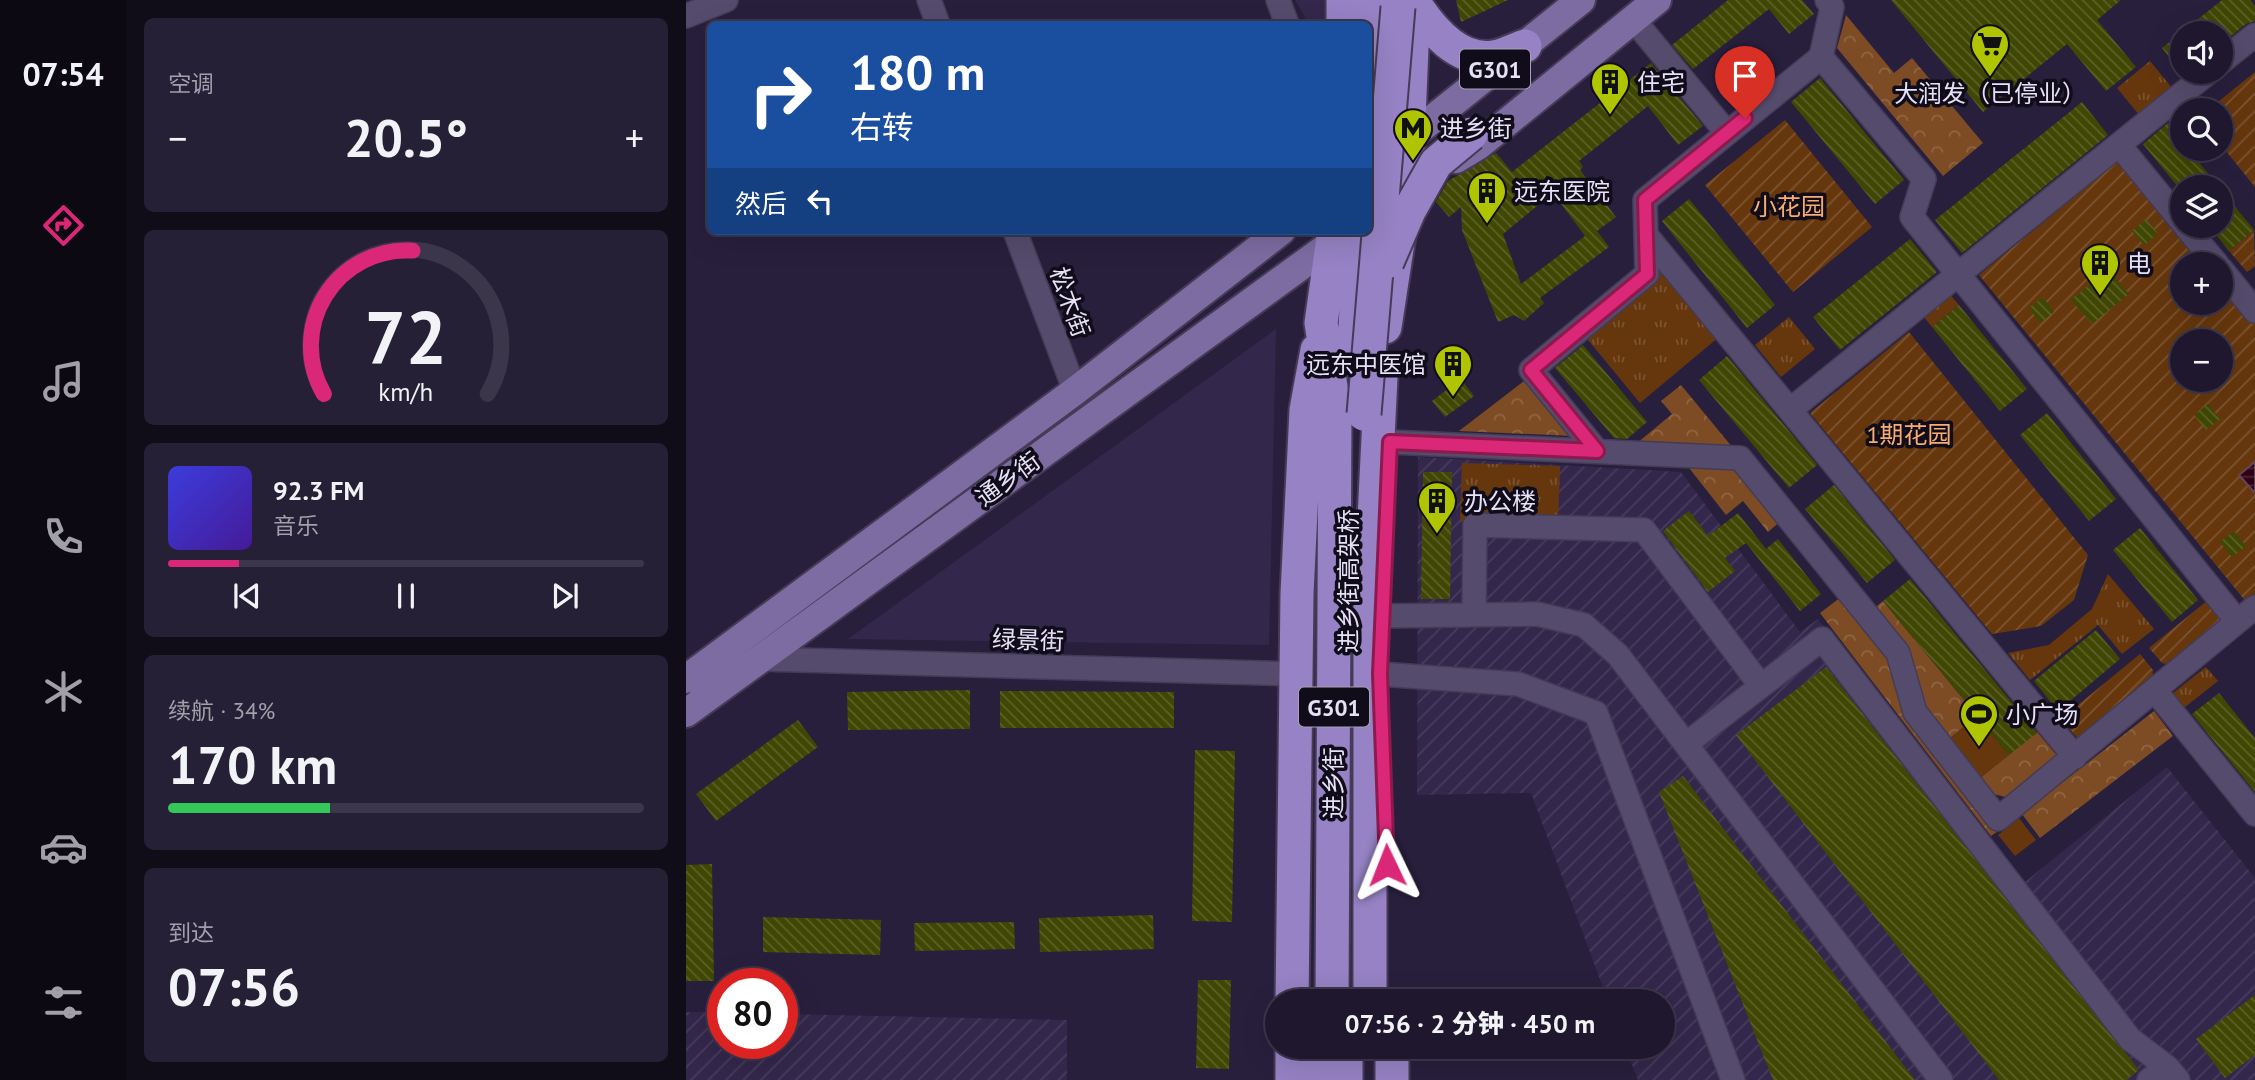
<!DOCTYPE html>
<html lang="zh">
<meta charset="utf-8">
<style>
:root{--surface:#1e172e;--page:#262036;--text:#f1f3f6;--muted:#a19faa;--line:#3c364a;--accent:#db2777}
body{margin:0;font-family:"PT Sans","Noto Sans SC",sans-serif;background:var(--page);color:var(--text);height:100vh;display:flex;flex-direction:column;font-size:26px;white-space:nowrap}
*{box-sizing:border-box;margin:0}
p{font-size:23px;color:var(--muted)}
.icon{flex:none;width:38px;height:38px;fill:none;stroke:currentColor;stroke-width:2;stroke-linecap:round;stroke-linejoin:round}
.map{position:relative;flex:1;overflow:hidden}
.drawer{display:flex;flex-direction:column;gap:18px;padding:18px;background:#100d19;width:560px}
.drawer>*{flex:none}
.top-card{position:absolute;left:21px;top:21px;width:665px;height:214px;border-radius:10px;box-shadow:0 7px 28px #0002,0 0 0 2px var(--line);background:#1a4fa0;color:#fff;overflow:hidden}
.tools{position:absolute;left:1484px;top:21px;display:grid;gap:14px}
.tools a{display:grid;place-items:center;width:63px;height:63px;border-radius:50%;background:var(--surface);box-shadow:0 7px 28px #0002,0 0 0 2px var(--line);font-size:35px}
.speed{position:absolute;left:21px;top:968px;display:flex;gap:14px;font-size:35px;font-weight:700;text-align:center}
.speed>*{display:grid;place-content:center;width:91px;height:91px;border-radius:50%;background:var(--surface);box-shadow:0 7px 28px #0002,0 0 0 2px var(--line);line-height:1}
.speed .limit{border:10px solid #d22;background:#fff;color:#111}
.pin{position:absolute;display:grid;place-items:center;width:60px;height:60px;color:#fff;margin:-72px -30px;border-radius:50% 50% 50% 0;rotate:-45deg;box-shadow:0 0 7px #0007}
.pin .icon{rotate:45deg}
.me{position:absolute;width:77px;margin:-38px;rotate:358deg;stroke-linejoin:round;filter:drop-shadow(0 0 5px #0008)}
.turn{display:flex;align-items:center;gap:24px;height:147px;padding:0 28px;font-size:32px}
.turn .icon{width:91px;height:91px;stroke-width:2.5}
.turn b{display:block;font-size:49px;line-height:60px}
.then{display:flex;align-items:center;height:66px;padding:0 28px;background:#0003;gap:14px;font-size:26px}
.big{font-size:52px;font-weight:800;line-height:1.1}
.drawer .widget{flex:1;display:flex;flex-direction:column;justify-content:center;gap:10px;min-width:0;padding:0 24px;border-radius:10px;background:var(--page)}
.drawer .dial{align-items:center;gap:0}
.dial svg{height:182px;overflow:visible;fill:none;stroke:var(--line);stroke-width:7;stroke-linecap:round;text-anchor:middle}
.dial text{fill:var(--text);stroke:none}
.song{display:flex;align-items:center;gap:21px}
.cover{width:84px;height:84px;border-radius:10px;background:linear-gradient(135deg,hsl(240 70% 55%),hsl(260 70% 35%))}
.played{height:7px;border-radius:4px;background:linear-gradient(90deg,var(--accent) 15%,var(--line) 15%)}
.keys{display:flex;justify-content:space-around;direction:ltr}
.heat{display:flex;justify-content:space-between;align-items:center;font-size:38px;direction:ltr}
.charge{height:10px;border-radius:5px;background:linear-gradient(90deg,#34c759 34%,var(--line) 0)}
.trip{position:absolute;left:579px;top:989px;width:410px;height:70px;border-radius:35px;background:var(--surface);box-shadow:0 7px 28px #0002,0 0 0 2px var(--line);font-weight:800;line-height:70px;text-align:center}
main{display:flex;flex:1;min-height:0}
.tabs{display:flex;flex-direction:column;width:126px;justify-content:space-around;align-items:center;background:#0c0912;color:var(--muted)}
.tabs .icon{width:49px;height:49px}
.tabs .selected{color:var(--accent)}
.tabs b{font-size:32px;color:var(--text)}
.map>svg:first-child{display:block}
.built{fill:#33274b}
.industrial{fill:url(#industrial-furrows)}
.grass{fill:url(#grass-tufts)}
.forest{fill:url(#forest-crowns)}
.garden{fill:url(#garden-furrows);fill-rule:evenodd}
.pitch{fill:#66370d}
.water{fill:url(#water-rules);stroke:#664458;stroke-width:2}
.building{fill:url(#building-back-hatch);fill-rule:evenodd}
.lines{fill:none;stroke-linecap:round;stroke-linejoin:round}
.minor-casing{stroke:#453b56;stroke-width:26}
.major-casing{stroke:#453b56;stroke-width:32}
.highway-casing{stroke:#453b56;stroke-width:37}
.minor{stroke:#554c6d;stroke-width:23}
.major{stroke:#7c6ca1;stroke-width:28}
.highway{stroke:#9682c4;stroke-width:33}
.highway-bridge-casing{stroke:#453b56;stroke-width:37;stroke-linecap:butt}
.highway-bridge{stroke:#9682c4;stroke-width:33}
.route-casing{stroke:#8e194d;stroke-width:18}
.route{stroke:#db2777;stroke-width:12}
.labels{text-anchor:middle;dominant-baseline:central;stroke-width:7;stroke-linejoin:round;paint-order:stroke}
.shield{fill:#100c19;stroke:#a6a1b4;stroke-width:2}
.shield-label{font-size:23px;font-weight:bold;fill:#e6e1f6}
.poi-label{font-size:24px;fill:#e6e1f6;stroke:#100c19;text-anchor:start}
.park-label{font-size:24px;fill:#f8ac72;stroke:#100c19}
.street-label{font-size:24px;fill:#e6e1f6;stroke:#100c19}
</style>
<main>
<nav class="tabs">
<b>07:54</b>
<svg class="icon selected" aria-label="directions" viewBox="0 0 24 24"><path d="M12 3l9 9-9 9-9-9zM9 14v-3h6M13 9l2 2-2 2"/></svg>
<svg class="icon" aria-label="music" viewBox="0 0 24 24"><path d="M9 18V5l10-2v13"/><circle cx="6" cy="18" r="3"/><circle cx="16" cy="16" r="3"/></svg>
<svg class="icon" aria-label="phone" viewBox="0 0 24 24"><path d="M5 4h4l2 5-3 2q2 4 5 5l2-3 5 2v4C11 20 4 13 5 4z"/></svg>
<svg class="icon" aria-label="climate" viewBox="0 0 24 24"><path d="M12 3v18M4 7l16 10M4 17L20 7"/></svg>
<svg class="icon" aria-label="car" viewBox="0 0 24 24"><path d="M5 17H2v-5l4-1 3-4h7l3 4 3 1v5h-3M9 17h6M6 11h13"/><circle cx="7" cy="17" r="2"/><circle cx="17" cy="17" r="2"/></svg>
<svg class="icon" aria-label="filters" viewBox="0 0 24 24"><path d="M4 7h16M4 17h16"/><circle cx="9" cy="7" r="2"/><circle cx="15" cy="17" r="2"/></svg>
</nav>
<section class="drawer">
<div class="widget"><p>空调</p>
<div class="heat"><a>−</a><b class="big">20.5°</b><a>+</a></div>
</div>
<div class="widget dial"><svg viewBox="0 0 100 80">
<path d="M14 69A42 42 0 1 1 86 69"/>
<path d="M14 69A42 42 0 0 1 53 6" stroke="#db2777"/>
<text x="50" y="56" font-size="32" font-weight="700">72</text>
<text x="50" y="72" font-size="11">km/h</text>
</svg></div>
<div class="widget">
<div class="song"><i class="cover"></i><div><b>92.3 FM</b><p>音乐</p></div></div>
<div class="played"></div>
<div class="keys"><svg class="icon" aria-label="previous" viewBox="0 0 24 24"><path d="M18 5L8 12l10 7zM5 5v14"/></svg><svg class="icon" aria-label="pause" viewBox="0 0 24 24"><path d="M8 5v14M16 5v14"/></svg><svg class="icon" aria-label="next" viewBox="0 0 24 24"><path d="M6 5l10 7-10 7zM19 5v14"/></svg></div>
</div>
<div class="widget"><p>续航 · 34%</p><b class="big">170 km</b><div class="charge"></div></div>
<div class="widget"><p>到达</p><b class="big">07:56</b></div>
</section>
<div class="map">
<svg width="1569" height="1080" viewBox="0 0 1569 1080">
<defs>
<pattern id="industrial-furrows" width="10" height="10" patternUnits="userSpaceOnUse" patternTransform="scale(1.75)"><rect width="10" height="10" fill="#33274b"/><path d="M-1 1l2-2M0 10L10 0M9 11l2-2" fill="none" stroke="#473c5d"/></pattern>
<pattern id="grass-tufts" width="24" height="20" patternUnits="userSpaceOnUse" patternTransform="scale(1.75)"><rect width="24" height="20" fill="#66370d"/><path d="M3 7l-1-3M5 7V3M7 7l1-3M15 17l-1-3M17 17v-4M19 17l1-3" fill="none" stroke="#7c5431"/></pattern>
<pattern id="forest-crowns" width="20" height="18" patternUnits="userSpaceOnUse" patternTransform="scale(1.75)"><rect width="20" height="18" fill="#7d4c24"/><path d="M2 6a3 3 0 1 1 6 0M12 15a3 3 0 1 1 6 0" fill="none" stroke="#8f6644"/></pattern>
<pattern id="garden-furrows" width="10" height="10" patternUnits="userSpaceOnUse" patternTransform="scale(1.75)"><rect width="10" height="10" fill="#66370d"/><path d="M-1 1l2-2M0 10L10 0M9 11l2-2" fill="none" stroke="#7c5431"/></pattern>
<pattern id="water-rules" width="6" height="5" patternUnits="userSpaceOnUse" patternTransform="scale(1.75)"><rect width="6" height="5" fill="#2f0015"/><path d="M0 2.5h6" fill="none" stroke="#4d2538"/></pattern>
<pattern id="building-back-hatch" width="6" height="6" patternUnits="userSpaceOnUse" patternTransform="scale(1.75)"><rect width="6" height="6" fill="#3f4702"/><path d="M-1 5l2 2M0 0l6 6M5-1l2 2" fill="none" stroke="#5b6128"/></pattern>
</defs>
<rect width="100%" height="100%" fill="#281f3d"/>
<path class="built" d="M 609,0 L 646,0 L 647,24 L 623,24 Z
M 590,329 L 583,645 L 162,639 Z"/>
<path class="industrial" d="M 732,457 L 995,472 L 1114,632 L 1132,619 L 1334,886 L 1481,767 L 1569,878 L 1569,1080 L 952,1080 L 939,1047 L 976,1046 L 976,1001 L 922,1001 L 845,793 L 731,795 Z
M 0,1012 L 37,1012 L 37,1043 L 96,1043 L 96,1014 L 381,1020 L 381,1080 L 0,1080 Z"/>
<path class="grass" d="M 1464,61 L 1487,89 L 1454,116 L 1431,88 Z
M 978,269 L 1034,336 L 954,403 L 898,335 Z
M 1261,291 L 1273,305 L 1246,327 L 1234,312 Z
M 1103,317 L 1129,349 L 1095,377 L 1069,345 Z
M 776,463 L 874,466 L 872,525 L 774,522 Z
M 1422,574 L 1468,629 L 1436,654 L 1412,625 L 1344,680 L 1322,653 L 1363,645 L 1406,609 Z
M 1520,667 L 1532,681 L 1494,711 L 1482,697 Z"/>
<path class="forest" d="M 1160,15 L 1208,73 L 1226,58 L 1297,143 L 1257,176 L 1151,48 Z
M 842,378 L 887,436 L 773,431 Z
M 995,385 L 1047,448 L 950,444 L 986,414 L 975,401 Z
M 1000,464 L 1052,467 L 1095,521 L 1082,532 L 1057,501 L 1040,515 Z
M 1155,597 L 1205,660 L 1223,718 L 1312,831 L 1305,836 L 1134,613 Z
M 1197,601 L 1291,716 L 1262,740 L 1234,706 L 1186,610 Z
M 1468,711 L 1487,736 L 1354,838 L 1336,814 Z
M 1351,732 L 1373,758 L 1324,798 L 1307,794 L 1294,778 Z"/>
<path class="garden" d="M 1569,72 L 1569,187 L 1535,145 L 1535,110 L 1522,110 Z
M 1099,120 L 1186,227 L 1107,292 L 1019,185 Z
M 1436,158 L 1523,264 L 1496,264 L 1496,303 L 1535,303 L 1535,278 L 1569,320 L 1569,596 L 1561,603 L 1293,275 ZM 1496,341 L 1535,341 L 1535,380 L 1496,380 Z
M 1568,230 L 1569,266 L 1561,272 L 1543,251 Z
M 1223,332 L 1402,555 L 1388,600 L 1355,626 L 1306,634 L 1124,413 Z
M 1522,600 L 1535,614 L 1533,628 L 1486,665 L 1476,663 L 1463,648 Z
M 1454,654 L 1467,670 L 1466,682 L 1394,741 L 1375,719 Z"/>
<path class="pitch" d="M 1291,716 L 1323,755 L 1294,778 L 1262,740 Z
M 1333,818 L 1350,840 L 1329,856 L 1312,835 Z"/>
<path class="water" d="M 1569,462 L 1569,493 L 1553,475 Z"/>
<path class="building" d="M 770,0 L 822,0 L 775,22 Z
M 1042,0 L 1116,0 L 1128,14 L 1103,34 L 1083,9 L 1007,69 L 986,45 Z
M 1205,0 L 1435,0 L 1411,20 L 1450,67 L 1420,91 L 1381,44 L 1297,112 Z
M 1536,0 L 1564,0 L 1569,6 L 1569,21 L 1560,24 L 1535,44 L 1535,33 L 1496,33 L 1496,73 L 1476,48 Z
M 965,63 L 1017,126 L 992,145 L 962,106 L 893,161 L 897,167 L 894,170 L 930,217 L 911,231 L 923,247 L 854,298 L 858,303 L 838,321 L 828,315 L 812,322 L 776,230 L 775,207 L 763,217 L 750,202 L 762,181 L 810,153 L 826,172 ZM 867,193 L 899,236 L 835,284 L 817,234 Z
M 1134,78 L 1218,180 L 1189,204 L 1105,102 Z
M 1396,102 L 1422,135 L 1276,253 L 1249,220 Z
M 1482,123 L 1496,141 L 1496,149 L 1502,149 L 1533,187 L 1492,187 L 1457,144 Z
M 1535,189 L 1568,230 L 1543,251 L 1523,226 L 1535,226 Z
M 1003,199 L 1089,305 L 1061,328 L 976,221 Z
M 1460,219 L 1472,234 L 1458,245 L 1446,231 Z
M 1224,239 L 1251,272 L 1154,350 L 1127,317 Z
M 1422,269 L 1443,294 L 1406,324 L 1385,300 Z
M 1357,297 L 1368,312 L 1354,323 L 1343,308 Z
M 1273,305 L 1341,389 L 1314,411 L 1246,327 Z
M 897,345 L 961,422 L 941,439 L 928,438 L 869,368 Z
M 1041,356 L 1131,465 L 1103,488 L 1013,380 Z
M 775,379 L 788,396 L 759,417 L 746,401 Z
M 1522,404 L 1534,419 L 1520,430 L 1508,415 Z
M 1361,413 L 1430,499 L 1403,521 L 1334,435 Z
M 737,472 L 766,472 L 764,599 L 735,599 Z
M 1148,485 L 1209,560 L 1181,583 L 1119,509 Z
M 1003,511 L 1022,536 L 1052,513 L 1080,549 L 1092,539 L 1135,594 L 1114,611 L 1060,543 L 1039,558 L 1049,571 L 1022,592 L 977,531 Z
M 1454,528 L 1512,600 L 1486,622 L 1427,550 Z
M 1548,531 L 1560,546 L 1546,557 L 1534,542 Z
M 1224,579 L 1351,733 L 1323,755 L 1197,601 Z
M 1410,630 L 1434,659 L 1372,711 L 1348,681 Z
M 1140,667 L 1453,1070 L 1440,1080 L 1313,1080 L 1050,735 Z
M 284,690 L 284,729 L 162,730 L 161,692 Z
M 314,691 L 488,692 L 488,728 L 314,728 Z
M 1533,693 L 1569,738 L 1569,792 L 1506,714 Z
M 112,720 L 132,747 L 30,821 L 10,794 Z
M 509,750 L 549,751 L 546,922 L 506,921 Z
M 997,776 L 1229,1080 L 1087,1080 L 973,792 Z
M 26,864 L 28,981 L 0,981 L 0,865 Z
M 467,915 L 468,949 L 354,952 L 353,918 Z
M 77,917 L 195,920 L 194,955 L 77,952 Z
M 328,922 L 329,949 L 229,951 L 228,923 Z
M 512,980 L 545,980 L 543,1069 L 510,1068 Z
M 1569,995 L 1569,1055 L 1539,1078 L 1510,1039 Z"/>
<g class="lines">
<defs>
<path id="minor" d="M 243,0 L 252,24
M 592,0 L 601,24
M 1141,0 L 1146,7 L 1135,57 L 1238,179 L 1226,217 L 1551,621
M 0,16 L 40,0
M 947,19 L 1041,133
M 1535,62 L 1569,35
M 1433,145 L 1496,222
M 1499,226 L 1531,264
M 329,231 L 389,391
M 960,235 L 1389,757
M 1535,269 L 1569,311
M 1104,410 L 1523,72
M 704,442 L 1054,458 L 1212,653 L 1229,712 L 1312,819 L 1569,607
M 911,451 L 845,370 L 961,274 L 959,200 L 1135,57
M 788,613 L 789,525 L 958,530 L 1075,686
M 695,616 L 851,614 L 898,625 L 932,655 L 1255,1080
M 73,659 L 609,674
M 694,674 L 832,684 L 910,713 L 1047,1080
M 1470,692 L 1569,814
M 1000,744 L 1136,639 L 1444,1039 L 1481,1067 L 1492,1080
M 1463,1080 L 1481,1067"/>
<path id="major" d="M 723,138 L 895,0
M 770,159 L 793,145 L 971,0
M 0,679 L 389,391 L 595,231
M 0,713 L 645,244"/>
<path id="highway" d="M 657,0 L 657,24
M 729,4 C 746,30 772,62 807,57 C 817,56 829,49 839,46
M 682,117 L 689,0
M 699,327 L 720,190 L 728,0
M 667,358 L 675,231
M 606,1001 L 611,594 L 620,410 L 631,350
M 646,1001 L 649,412 L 635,323 L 648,231
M 684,1001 L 684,600 L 695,377
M 606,1046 L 606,1080
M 630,1046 L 631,1080
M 660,1080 L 660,1046
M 706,1080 L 706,1046"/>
</defs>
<use href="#minor" class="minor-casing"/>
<use href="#major" class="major-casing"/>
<use href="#highway" class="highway-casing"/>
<use href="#minor" class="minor"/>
<use href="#major" class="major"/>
<use href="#highway" class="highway"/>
<defs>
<path id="highway-bridge" d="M 701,262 L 723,211 L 750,163 L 785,134
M 678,414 L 712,7"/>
</defs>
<use href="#highway-bridge" class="highway-bridge-casing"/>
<use href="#highway-bridge" class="highway-bridge"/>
</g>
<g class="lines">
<defs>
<path id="route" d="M 701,865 L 694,674 L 704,442 L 911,451 L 845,370 L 961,274 L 959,200 L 1059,118"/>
</defs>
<use href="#route" class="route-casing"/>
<use href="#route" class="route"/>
</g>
<defs>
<symbol id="supermarket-pin" viewBox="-11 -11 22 30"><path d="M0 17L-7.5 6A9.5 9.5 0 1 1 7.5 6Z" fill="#b0c502" stroke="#100c19"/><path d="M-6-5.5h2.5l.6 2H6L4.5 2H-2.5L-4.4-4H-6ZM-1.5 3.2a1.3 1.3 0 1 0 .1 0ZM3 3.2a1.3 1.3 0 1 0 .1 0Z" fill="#111"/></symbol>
<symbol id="building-pin" viewBox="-11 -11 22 30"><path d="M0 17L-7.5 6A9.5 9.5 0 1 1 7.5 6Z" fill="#b0c502" stroke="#100c19"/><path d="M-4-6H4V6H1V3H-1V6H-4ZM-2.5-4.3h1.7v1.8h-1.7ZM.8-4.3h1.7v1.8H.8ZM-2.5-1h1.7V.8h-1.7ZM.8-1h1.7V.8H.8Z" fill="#111"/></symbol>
<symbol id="metro-pin" viewBox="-11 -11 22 30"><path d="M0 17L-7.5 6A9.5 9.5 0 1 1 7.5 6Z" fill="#b0c502" stroke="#100c19"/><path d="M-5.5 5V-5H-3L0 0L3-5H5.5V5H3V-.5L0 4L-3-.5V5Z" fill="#111"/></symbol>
<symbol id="stadium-pin" viewBox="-11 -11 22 30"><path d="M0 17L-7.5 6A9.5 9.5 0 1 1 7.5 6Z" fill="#b0c502" stroke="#100c19"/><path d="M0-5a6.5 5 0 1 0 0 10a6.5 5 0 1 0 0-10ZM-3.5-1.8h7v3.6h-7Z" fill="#111"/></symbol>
</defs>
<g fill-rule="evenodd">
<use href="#supermarket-pin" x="1282" y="22" width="44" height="60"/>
<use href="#building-pin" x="902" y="60" width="44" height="60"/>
<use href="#metro-pin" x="705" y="106" width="44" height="60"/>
<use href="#building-pin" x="779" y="169" width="44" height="60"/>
<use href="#building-pin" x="1392" y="241" width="44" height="60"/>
<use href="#building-pin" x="745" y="342" width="44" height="60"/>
<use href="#building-pin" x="729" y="479" width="44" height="60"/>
<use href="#stadium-pin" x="1271" y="692" width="44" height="60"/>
</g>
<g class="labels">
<g class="shield">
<rect x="774" y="49.5" width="70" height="39" rx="5"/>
<rect x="613" y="687.5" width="70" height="39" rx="5"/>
</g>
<g class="shield-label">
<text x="809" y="69">G301</text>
<text x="648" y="707">G301</text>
</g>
<g class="poi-label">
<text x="951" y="82">住宅</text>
<text x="1304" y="93" text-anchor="middle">大润发（已停业）</text>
<text x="754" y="128">进乡街</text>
<text x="828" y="191">远东医院</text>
<text x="1441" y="263">电</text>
<text x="740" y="364" text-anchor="end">远东中医馆</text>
<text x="778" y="501">办公楼</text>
<text x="1320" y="714">小广场</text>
</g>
<g class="park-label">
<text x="1103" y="206">小花园</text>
<text x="1223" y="434">1期花园</text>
</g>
<g class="street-label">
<text transform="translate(384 302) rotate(70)">松木街</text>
<text transform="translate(322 479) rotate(-36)">通乡街</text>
<text transform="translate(662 581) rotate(-90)">进乡街高架桥</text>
<text transform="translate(342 640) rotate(2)">绿景街</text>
<text transform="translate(647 783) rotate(-90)">进乡街</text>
</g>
</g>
</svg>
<div class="tools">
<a><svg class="icon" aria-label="sound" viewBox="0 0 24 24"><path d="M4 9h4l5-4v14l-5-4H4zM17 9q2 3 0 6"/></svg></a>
<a><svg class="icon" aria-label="search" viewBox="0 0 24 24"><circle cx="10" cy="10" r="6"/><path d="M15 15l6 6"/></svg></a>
<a><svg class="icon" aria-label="layers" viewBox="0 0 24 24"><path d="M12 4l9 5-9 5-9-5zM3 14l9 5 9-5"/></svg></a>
<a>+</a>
<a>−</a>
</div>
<div class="speed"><div class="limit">80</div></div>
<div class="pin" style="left:1059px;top:118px;background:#d93025"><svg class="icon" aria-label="arrive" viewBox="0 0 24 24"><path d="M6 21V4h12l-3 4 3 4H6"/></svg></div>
<svg class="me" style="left:701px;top:865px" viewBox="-20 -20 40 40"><path d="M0-17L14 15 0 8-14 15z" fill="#db2777" stroke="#fff" stroke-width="4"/></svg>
<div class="trip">07:56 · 2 分钟 · 450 m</div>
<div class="top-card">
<div class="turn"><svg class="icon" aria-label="right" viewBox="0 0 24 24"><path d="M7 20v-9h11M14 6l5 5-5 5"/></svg><div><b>180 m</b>右转</div></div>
<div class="then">然后<svg class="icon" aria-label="left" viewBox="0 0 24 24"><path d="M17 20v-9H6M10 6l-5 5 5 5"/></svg></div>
</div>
</div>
</main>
